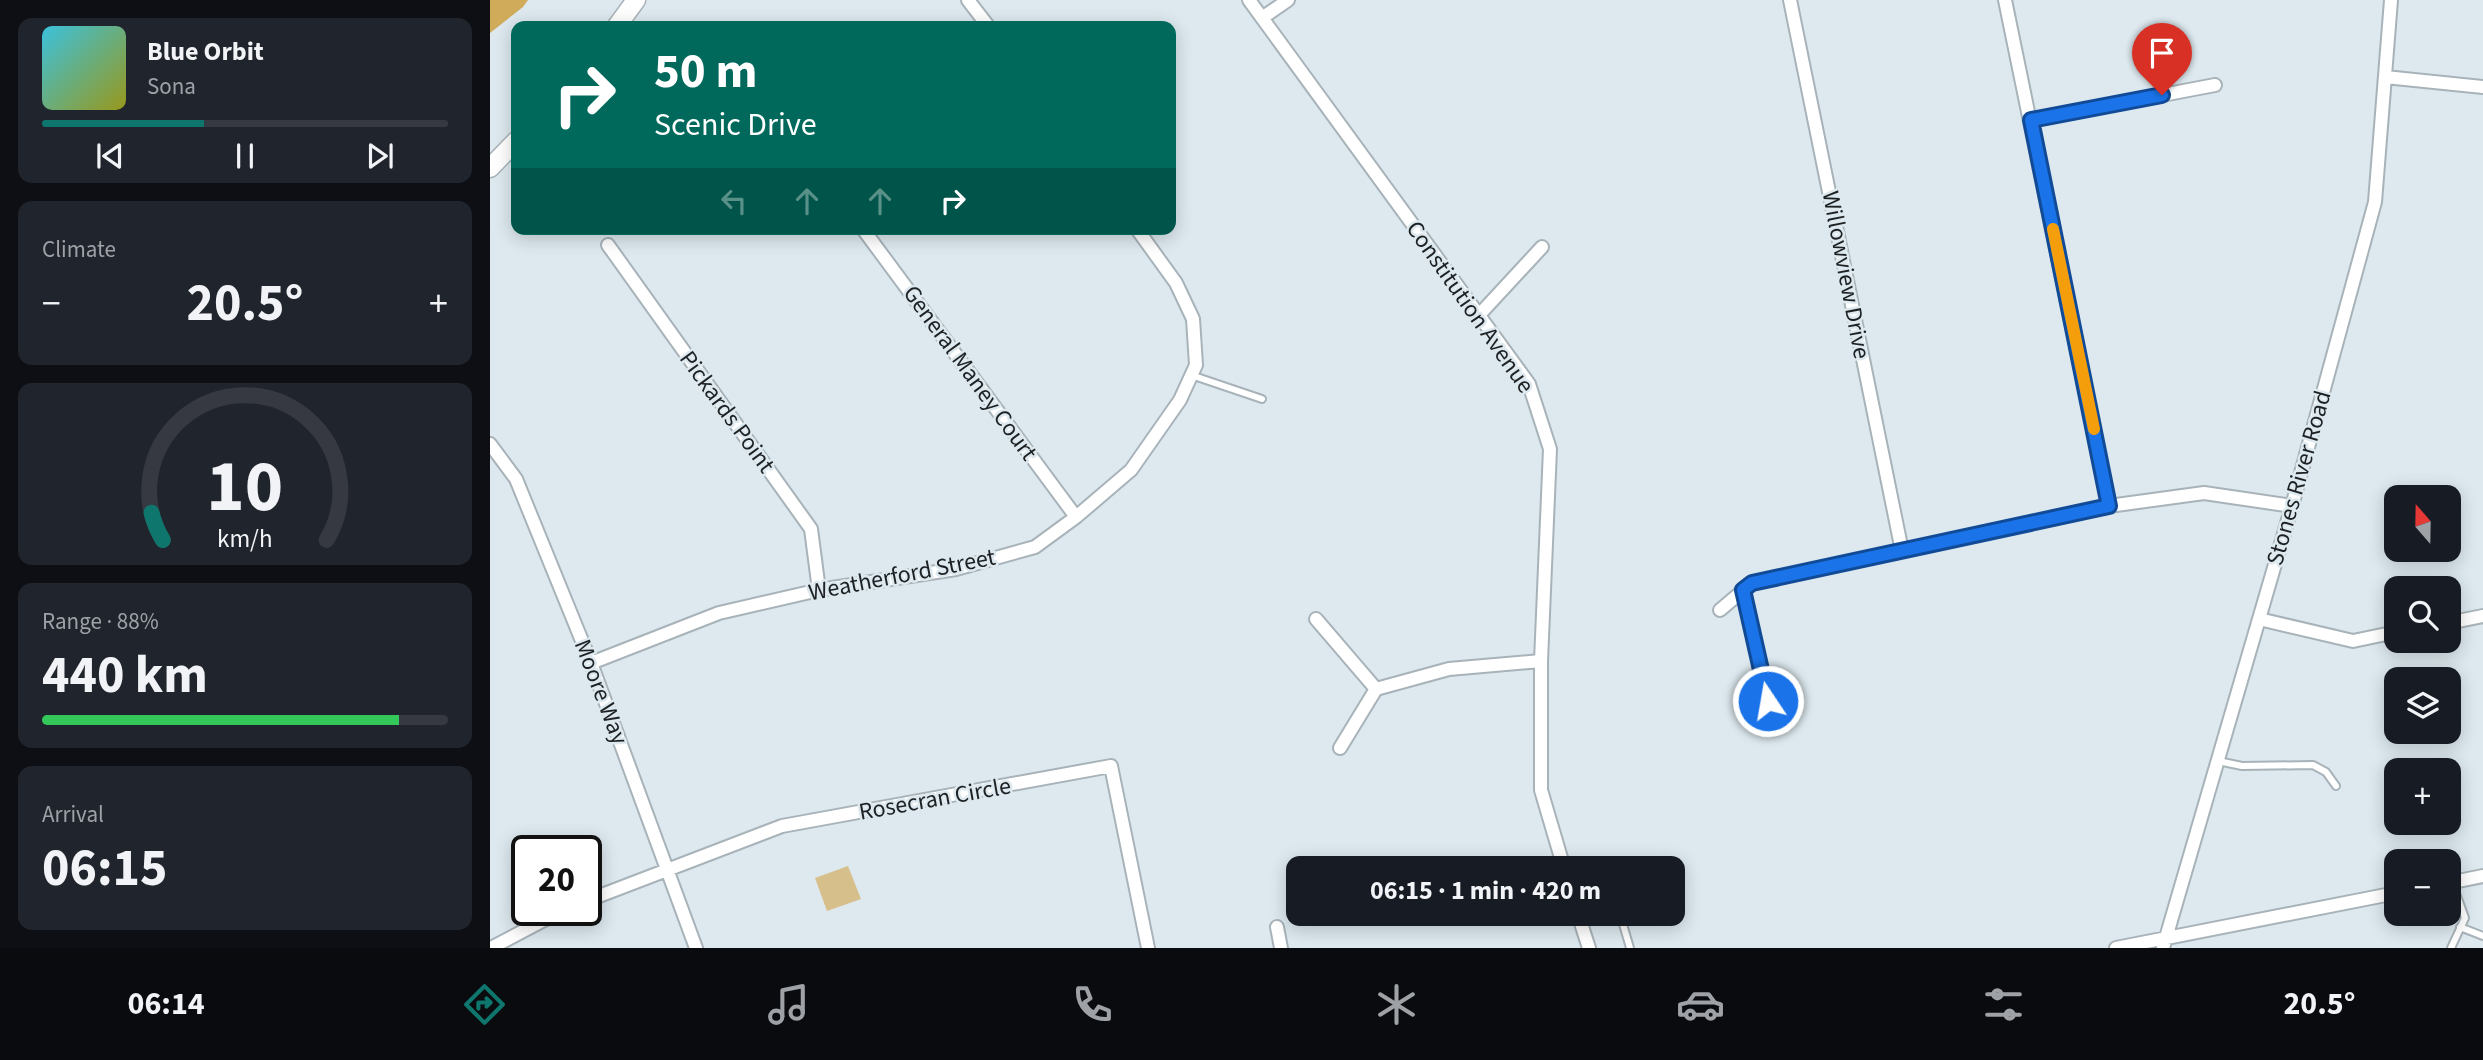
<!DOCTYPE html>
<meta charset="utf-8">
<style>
:root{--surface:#171b24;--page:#20242c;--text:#f1f3f6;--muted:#9ea1a6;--line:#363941;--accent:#0f766e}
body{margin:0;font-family:"Source Sans 3",sans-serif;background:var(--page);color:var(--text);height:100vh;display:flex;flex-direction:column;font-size:26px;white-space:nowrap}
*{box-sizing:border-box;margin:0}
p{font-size:23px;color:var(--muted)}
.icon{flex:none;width:38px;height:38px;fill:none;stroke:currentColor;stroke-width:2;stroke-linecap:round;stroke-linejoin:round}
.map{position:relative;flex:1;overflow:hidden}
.drawer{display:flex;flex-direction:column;gap:18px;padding:18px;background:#0d0f14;width:490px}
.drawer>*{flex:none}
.hud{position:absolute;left:21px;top:21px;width:665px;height:214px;border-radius:14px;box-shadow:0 4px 18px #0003;background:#00695c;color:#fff;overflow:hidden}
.needle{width:46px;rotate:340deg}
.tools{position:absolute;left:1894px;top:485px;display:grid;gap:14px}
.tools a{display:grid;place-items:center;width:77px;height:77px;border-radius:14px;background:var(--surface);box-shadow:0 4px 18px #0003;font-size:35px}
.speed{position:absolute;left:21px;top:835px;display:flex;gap:14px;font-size:35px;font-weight:700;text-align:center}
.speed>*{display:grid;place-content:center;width:91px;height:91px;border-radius:50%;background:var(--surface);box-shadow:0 4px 18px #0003;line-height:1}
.speed .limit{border:4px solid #111;border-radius:10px;background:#fff;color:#111}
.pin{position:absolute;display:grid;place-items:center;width:60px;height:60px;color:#fff;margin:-72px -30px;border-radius:50% 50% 50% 0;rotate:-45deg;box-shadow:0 0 7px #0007}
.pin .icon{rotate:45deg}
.me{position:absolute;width:77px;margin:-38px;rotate:348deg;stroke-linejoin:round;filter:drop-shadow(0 0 5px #0008)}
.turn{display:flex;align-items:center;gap:24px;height:147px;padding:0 28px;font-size:32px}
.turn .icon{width:91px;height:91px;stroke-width:2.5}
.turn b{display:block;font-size:49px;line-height:60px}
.lanes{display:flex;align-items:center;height:66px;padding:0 28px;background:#0003;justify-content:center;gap:35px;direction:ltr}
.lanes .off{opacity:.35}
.big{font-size:52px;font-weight:700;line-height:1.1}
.drawer .widget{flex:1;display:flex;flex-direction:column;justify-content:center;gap:10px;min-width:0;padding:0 24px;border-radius:14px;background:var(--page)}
.drawer .dial{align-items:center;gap:0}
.dial svg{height:182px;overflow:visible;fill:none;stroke:var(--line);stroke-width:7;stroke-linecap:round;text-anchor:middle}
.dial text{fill:var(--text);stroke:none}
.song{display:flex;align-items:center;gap:21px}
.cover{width:84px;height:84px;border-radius:10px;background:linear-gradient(135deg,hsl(190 70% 55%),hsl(60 70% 35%))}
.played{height:7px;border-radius:4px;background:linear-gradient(90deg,var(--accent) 40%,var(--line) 40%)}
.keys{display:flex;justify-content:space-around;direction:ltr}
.heat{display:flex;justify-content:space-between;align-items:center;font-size:38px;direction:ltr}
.charge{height:10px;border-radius:5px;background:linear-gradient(90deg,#34c759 88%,var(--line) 0)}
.trip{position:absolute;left:796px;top:856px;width:399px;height:70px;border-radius:14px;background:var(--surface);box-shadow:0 4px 18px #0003;font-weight:700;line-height:70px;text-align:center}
.dock{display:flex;height:112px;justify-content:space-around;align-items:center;background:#090b0e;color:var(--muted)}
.dock .icon{width:49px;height:49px}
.dock .current{color:var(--accent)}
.dock b{font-size:32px;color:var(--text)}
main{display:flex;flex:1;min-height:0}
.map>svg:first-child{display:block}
.green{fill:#d7bf8b}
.forest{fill:#cfab5a}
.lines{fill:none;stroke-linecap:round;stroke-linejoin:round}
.lane-casing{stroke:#a8b3b9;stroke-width:10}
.street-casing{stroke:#a8b3b9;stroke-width:16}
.secondary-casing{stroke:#a8b3b9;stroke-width:21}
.lane{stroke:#fff;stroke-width:6}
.street{stroke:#fff;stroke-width:12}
.secondary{stroke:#fff;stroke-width:18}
.route-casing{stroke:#114b97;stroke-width:18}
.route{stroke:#1a73e8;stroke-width:12}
.slow{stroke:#f59e0b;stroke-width:12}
.labels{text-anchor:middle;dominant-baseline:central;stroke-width:5;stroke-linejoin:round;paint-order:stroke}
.street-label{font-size:24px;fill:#1d2123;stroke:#dde9ef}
</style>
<main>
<section class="drawer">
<div class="widget">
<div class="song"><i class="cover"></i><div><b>Blue Orbit</b><p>Sona</p></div></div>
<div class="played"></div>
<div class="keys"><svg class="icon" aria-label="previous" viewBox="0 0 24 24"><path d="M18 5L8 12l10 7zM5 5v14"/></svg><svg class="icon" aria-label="pause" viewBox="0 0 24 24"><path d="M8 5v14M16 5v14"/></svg><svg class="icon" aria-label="next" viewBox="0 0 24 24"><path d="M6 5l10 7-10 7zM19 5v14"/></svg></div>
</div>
<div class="widget"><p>Climate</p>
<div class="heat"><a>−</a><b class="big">20.5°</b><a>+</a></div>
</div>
<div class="widget dial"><svg viewBox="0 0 100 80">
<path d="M14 69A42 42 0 1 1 86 69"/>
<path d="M14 69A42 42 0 0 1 9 57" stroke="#0f766e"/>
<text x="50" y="56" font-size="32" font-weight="700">10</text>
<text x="50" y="72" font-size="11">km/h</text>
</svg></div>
<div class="widget"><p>Range · 88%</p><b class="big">440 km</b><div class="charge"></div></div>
<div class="widget"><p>Arrival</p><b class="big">06:15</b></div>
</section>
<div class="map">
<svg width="1993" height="948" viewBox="0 0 1993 948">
<rect width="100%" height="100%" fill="#dde9ef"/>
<path class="green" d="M 358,866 L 371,899 L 337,911 L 325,878 Z"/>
<path class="forest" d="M 0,0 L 38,0 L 33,7 L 0,33 Z"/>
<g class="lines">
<defs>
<path id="lane" d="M 701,375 L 772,399
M 1254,592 L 1278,701
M 1728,761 L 1752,766 L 1823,765 L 1836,772 L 1846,786
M 1130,914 L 1140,948
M 1970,927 L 1993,936
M 1961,948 L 1975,918 L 1962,882"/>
<path id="street" d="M 478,0 L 498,26
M 759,0 L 1039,384 L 1060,449 L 1051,661 L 1051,790 L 1074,868
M 1300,0 L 1412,551
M 1515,0 L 1619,506
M 772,18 L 798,0
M 1895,77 L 1993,87
M 1541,120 L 1725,85
M 373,229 L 586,517
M 118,245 L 321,529 L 329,590
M 990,314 L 1052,247
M 0,444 L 26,479 L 101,663 L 206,948
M 1230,610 L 1262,583 L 1619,506 L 1714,493 L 1802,506
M 826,619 L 886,689
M 1769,619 L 1863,641 L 1906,632
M 1958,623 L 1993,616
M 101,663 L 229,613 L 329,590 L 466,569 L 545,547 L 586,517 L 641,470 L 690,400 L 706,365 L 703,319 L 686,283 L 647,229
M 850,748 L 886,689 L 959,669 L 1051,661
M 1958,883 L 1993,876
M 96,901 L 292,826 L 621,766 L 658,948
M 1088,914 L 1099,948
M 787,927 L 791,948
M 1,948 L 73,910
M 1626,948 L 1906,893
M 1673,948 L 1802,506 L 1885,202 L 1901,0"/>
<path id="secondary" d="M 127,26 L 146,0
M 0,168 L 26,141"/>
</defs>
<use href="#lane" class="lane-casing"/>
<use href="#street" class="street-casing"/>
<use href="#secondary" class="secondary-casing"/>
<use href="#lane" class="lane"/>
<use href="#street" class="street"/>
<use href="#secondary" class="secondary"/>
</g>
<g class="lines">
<defs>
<path id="route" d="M 1278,701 L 1253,590 L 1262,583 L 1619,506 L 1541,120 L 1672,95"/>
</defs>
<use href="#route" class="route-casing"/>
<use href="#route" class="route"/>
<path class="slow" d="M 1563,229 L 1604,429"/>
</g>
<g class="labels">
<g class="street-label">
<text transform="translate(1356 275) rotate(79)">Willowview Drive</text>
<text transform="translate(980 307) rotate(55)">Constitution Avenue</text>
<text transform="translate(480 373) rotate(54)">General Maney Court</text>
<text transform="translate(237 412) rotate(54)">Pickards Point</text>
<text transform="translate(1809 478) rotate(-74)">Stones River Road</text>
<text transform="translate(412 575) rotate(-11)">Weatherford Street</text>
<text transform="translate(111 692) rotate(69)">Moore Way</text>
<text transform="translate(445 799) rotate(-10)">Rosecran Circle</text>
</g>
</g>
</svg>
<div class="tools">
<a><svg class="needle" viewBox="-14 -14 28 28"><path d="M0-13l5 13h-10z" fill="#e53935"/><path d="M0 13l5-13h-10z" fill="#9ea1a6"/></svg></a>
<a><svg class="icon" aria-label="search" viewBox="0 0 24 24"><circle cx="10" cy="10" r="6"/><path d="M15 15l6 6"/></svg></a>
<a><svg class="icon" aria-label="layers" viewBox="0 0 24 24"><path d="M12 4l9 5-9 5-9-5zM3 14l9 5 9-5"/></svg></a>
<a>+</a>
<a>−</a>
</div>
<div class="speed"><div class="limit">20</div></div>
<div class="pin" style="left:1672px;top:95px;background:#d93025"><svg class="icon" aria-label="arrive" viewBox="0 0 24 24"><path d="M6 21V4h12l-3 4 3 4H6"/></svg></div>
<svg class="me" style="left:1278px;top:701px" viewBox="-20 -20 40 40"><circle r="17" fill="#1a73e8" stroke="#fff" stroke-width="3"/><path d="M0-11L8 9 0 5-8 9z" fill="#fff"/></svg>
<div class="trip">06:15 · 1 min · 420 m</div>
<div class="hud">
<div class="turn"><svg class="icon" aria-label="right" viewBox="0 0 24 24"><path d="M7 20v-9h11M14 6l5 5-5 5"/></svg><div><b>50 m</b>Scenic Drive</div></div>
<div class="lanes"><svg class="icon off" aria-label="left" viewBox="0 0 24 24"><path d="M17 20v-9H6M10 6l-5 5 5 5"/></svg><svg class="icon off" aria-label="ahead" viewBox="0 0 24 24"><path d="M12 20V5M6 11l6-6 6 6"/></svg><svg class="icon off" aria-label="ahead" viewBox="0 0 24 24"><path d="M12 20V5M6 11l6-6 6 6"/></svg><svg class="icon" aria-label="right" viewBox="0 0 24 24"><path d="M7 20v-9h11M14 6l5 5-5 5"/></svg></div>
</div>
</div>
</main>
<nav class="dock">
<b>06:14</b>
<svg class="icon current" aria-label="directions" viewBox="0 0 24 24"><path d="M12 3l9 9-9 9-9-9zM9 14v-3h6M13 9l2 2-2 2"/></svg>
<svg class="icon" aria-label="music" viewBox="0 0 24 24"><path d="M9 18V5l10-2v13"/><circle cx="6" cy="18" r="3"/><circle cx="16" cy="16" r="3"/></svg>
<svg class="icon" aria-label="phone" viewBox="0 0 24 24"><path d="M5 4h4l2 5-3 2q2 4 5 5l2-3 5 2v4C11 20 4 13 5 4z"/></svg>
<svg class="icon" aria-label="climate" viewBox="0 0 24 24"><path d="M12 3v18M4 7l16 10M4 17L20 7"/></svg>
<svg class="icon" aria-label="car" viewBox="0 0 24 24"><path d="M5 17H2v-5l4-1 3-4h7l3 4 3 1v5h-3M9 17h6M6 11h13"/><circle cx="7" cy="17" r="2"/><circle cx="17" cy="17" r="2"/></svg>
<svg class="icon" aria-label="filters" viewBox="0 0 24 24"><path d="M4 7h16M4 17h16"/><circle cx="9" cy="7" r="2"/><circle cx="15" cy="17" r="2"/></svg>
<b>20.5°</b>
</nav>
